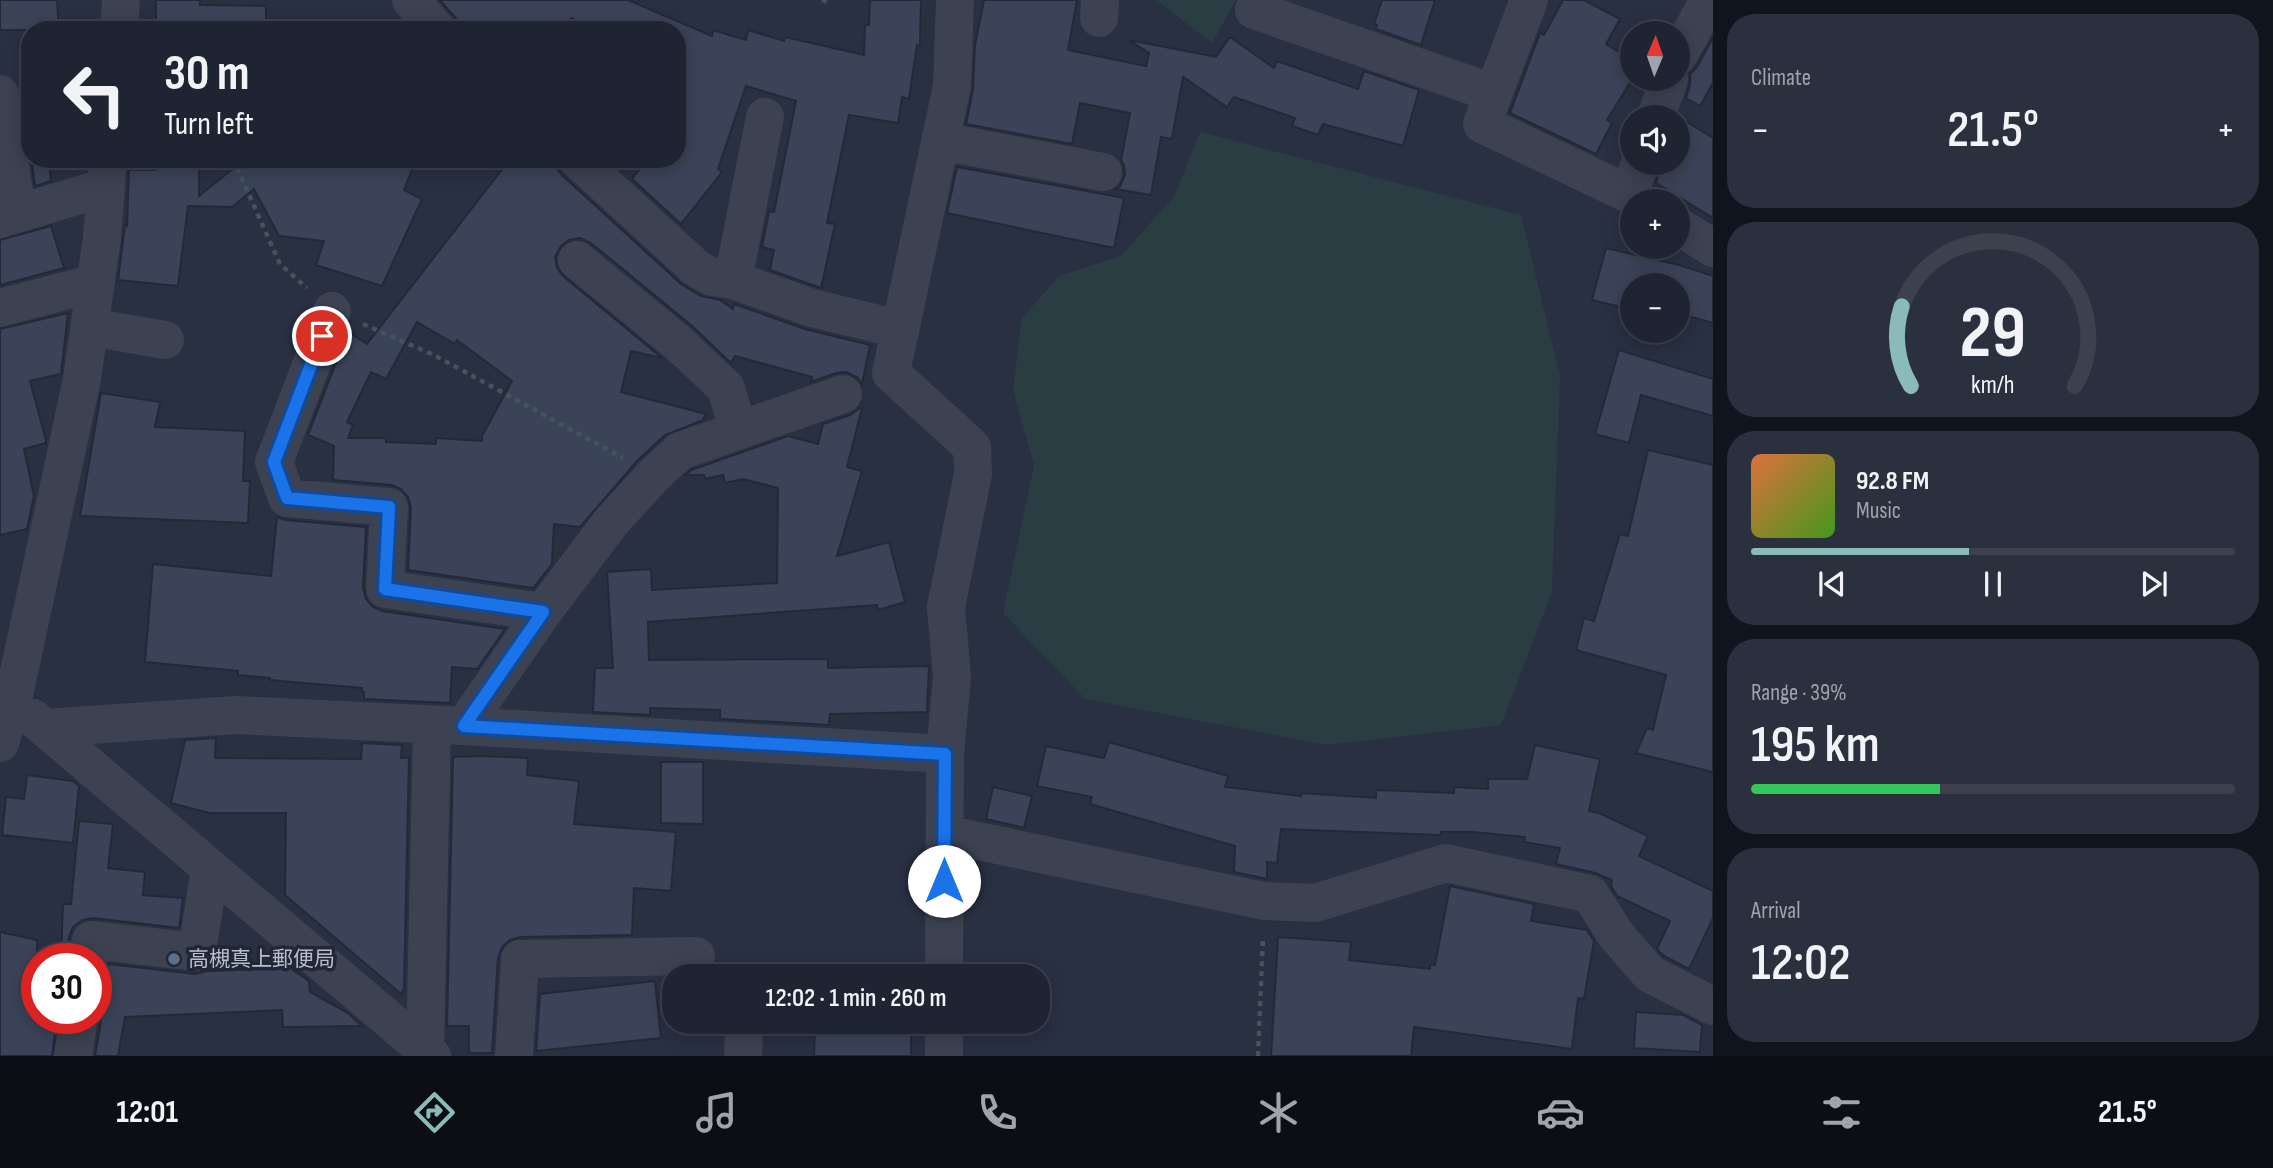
<!DOCTYPE html>
<meta charset="utf-8">
<style>
:root{--surface:#1e2432;--page:#2b303e;--text:#f1f3f6;--muted:#a1a4ac;--line:#3c414d;--accent:#8bbbb9}
body{margin:0;font-family:"Sofia Sans Condensed","Noto Sans JP",sans-serif;background:var(--page);color:var(--text);height:100vh;display:flex;flex-direction:column;font-size:26px;white-space:nowrap}
*{box-sizing:border-box;margin:0}
p{font-size:23px;color:var(--muted)}
.icon{flex:none;width:38px;height:38px;fill:none;stroke:currentColor;stroke-width:2;stroke-linecap:round;stroke-linejoin:round}
.map{position:relative;flex:1;overflow:hidden}
.sheet{display:flex;flex-direction:column;gap:14px;padding:14px;background:#10141c;width:560px}
.sheet>*{flex:none}
.banner{position:absolute;left:21px;top:21px;width:665px;height:147px;border-radius:28px;box-shadow:0 4px 18px #0003,0 0 0 2px var(--line);background:#1e2432;color:var(--text);overflow:hidden}
.needle{width:46px;rotate:2deg}
.fabs{position:absolute;left:1620px;top:21px;display:grid;gap:14px}
.fabs a{display:grid;place-items:center;width:70px;height:70px;border-radius:50%;background:var(--surface);box-shadow:0 4px 18px #0003,0 0 0 2px var(--line);font-size:35px}
.speed{position:absolute;left:21px;top:943px;display:flex;gap:14px;font-size:35px;font-weight:700;text-align:center}
.speed>*{display:grid;place-content:center;width:91px;height:91px;border-radius:50%;background:var(--surface);box-shadow:0 4px 18px #0003,0 0 0 2px var(--line);line-height:1}
.speed .limit{border:10px solid #d22;background:#fff;color:#111}
.pin{position:absolute;display:grid;place-items:center;width:60px;height:60px;color:#fff;margin:-30px;border:4px solid #fff;border-radius:50%;box-shadow:0 2px 7px #0007}
.me{position:absolute;width:77px;margin:-38px;rotate:0deg;stroke-linejoin:round;filter:drop-shadow(0 0 5px #0008)}
.turn{display:flex;align-items:center;gap:24px;height:147px;padding:0 28px;font-size:32px}
.turn .icon{width:91px;height:91px;stroke-width:2.5}
.turn b{display:block;font-size:49px;line-height:60px}
.big{font-size:52px;font-weight:600;line-height:1.1}
.sheet .widget{flex:1;display:flex;flex-direction:column;justify-content:center;gap:10px;min-width:0;padding:0 24px;border-radius:28px;background:var(--page)}
.sheet .dial{align-items:center;gap:0}
.dial svg{height:182px;overflow:visible;fill:none;stroke:var(--line);stroke-width:7;stroke-linecap:round;text-anchor:middle}
.dial text{fill:var(--text);stroke:none}
.song{display:flex;align-items:center;gap:21px}
.cover{width:84px;height:84px;border-radius:10px;background:linear-gradient(135deg,hsl(20 70% 55%),hsl(100 70% 35%))}
.played{height:7px;border-radius:4px;background:linear-gradient(90deg,var(--accent) 45%,var(--line) 45%)}
.keys{display:flex;justify-content:space-around;direction:ltr}
.heat{display:flex;justify-content:space-between;align-items:center;font-size:38px;direction:ltr}
.charge{height:10px;border-radius:5px;background:linear-gradient(90deg,#34c759 39%,var(--line) 0)}
.trip{position:absolute;left:662px;top:964px;width:388px;height:70px;border-radius:28px;background:var(--surface);box-shadow:0 4px 18px #0003,0 0 0 2px var(--line);font-weight:600;line-height:70px;text-align:center}
.tab-bar{display:flex;height:112px;justify-content:space-around;align-items:center;background:#0c0e14;color:var(--muted)}
.tab-bar .icon{width:49px;height:49px}
.tab-bar .on{color:var(--accent)}
.tab-bar b{font-size:32px;color:var(--text)}
main{display:flex;flex:1;min-height:0}
.map>svg:first-child{display:block}
.green{fill:#2a3d43}
.building{fill:#3a4358;stroke:#232939;stroke-width:2;fill-rule:evenodd}
.lines{fill:none;stroke-linecap:round;stroke-linejoin:round}
.path{stroke:#43555b;stroke-width:4.5;stroke-dasharray:5 5;stroke-linecap:butt}
.minor{stroke:#3c4252;stroke-width:38}
.route-casing{stroke:#114b97;stroke-width:18}
.route{stroke:#1a73e8;stroke-width:12}
.service-dot{fill:#5c6f8a;stroke:#212737;stroke-width:2.5}
.labels{text-anchor:middle;dominant-baseline:central;stroke-width:7;stroke-linejoin:round;paint-order:stroke}
.poi-label{font-size:21px;fill:#b9becb;stroke:#212737;text-anchor:start}
</style>
<main>
<div class="map">
<svg width="1713" height="1056" viewBox="0 0 1713 1056">
<rect width="100%" height="100%" fill="#283042"/>
<path class="green" d="M 1156,0 L 1236,0 L 1212,43 Z
M 1200,132 L 1521,215 L 1560,375 L 1552,592 L 1501,725 L 1327,745 L 1085,699 L 1003,613 L 1034,465 L 1013,390 L 1022,318 L 1059,276 L 1121,256 L 1175,195 Z"/>
<path class="building" d="M 0,0 L 57,0 L 59,30 L 0,30 Z
M 156,0 L 200,0 L 200,5 L 266,6 L 266,30 L 156,30 Z
M 440,0 L 628,0 L 712,36 L 713,30 L 746,40 L 748,30 L 784,41 L 785,37 L 864,55 L 865,25 L 869,25 L 870,0 L 921,0 L 920,45 L 917,45 L 909,99 L 902,97 L 898,123 L 849,115 L 827,223 L 835,224 L 821,288 L 770,270 L 774,250 L 762,247 L 769,211 L 774,212 L 796,101 L 746,86 L 718,169 L 722,172 L 681,224 L 632,179 L 648,159 L 677,159 L 677,30 L 590,30 L 572,18 L 564,30 L 466,30 Z
M 984,0 L 1077,0 L 1068,50 L 1146,66 L 1149,53 L 1129,40 L 1216,57 L 1230,37 L 1274,68 L 1277,61 L 1358,89 L 1364,71 L 1419,90 L 1403,146 L 1323,124 L 1318,135 L 1292,126 L 1295,118 L 1234,97 L 1227,107 L 1183,77 L 1172,139 L 1161,137 L 1151,195 L 1116,189 L 1120,186 L 1125,175 L 1124,165 L 1121,160 L 1130,113 L 1080,103 L 1072,144 L 966,124 L 973,90 L 975,45 Z
M 1382,0 L 1435,0 L 1421,45 L 1376,29 L 1377,25 L 1374,24 Z
M 1563,0 L 1584,0 L 1620,19 L 1606,44 L 1633,61 L 1633,78 L 1607,120 L 1612,123 L 1596,154 L 1510,113 L 1540,33 L 1544,35 Z
M 1713,38 L 1713,83 L 1700,106 L 1686,98 L 1690,85 L 1690,74 L 1697,67 Z
M 30,99 L 30,148 L 23,100 Z
M 1679,117 L 1713,138 L 1713,218 L 1656,183 L 1661,163 L 1678,163 Z
M 156,159 L 199,159 L 199,196 L 240,163 L 237,159 L 416,159 L 404,190 L 422,199 L 382,286 L 316,265 L 324,241 L 279,236 L 254,189 L 232,207 L 188,206 L 178,286 L 118,280 L 125,225 L 127,226 L 129,170 L 156,170 Z
M 510,159 L 549,159 L 562,175 L 681,284 L 701,296 L 720,300 L 733,309 L 734,304 L 805,329 L 870,345 L 862,384 L 857,377 L 846,372 L 836,373 L 811,382 L 812,377 L 735,356 L 731,363 L 691,325 L 591,243 L 580,238 L 569,240 L 561,246 L 555,257 L 557,268 L 563,276 L 662,358 L 631,351 L 621,392 L 706,414 L 703,420 L 665,435 L 638,460 L 580,527 L 554,524 L 552,564 L 533,588 L 408,570 L 411,508 L 408,497 L 401,489 L 392,485 L 333,480 L 334,446 L 308,435 L 348,332 L 367,344 ZM 417,322 L 455,344 L 457,340 L 512,381 L 482,436 L 482,441 L 436,438 L 436,444 L 386,442 L 386,438 L 348,438 L 353,425 L 347,422 L 371,372 L 386,379 Z
M 49,160 L 51,181 L 35,186 L 32,162 Z
M 957,167 L 1124,198 L 1114,248 L 947,213 Z
M 51,226 L 64,268 L 0,285 L 0,240 Z
M 1606,248 L 1679,265 L 1713,276 L 1713,323 L 1678,313 L 1678,285 L 1633,285 L 1633,310 L 1592,300 Z
M 68,313 L 61,374 L 30,381 L 46,440 L 46,443 L 24,449 L 34,496 L 27,529 L 0,535 L 0,329 Z
M 1619,350 L 1713,379 L 1713,416 L 1641,395 L 1629,443 L 1595,434 Z
M 101,393 L 160,402 L 155,427 L 245,431 L 243,481 L 250,481 L 248,523 L 80,516 Z
M 860,408 L 862,408 L 847,467 L 862,471 L 837,556 L 889,542 L 905,602 L 878,610 L 877,605 L 648,622 L 649,660 L 828,659 L 828,668 L 929,666 L 927,712 L 830,714 L 829,725 L 720,719 L 720,710 L 650,708 L 650,715 L 593,712 L 595,668 L 613,668 L 607,572 L 651,569 L 652,590 L 777,583 L 778,488 L 743,479 L 725,483 L 723,475 L 705,479 L 704,475 L 686,475 L 691,470 L 788,436 L 818,444 L 823,424 L 850,415 Z
M 1648,450 L 1713,465 L 1713,772 L 1636,753 L 1647,728 L 1653,730 L 1666,675 L 1576,650 L 1584,618 L 1594,621 L 1620,534 L 1628,536 Z
M 277,517 L 285,520 L 366,527 L 363,588 L 366,599 L 373,607 L 382,611 L 505,629 L 477,669 L 452,667 L 450,703 L 364,699 L 364,692 L 362,692 L 362,688 L 270,680 L 270,678 L 238,675 L 238,671 L 145,662 L 153,564 L 271,576 Z
M 216,738 L 215,758 L 361,759 L 362,743 L 402,745 L 401,758 L 409,758 L 404,989 L 401,994 L 285,895 L 286,813 L 209,813 L 171,803 L 185,740 Z
M 1109,742 L 1228,776 L 1225,787 L 1301,796 L 1301,793 L 1376,798 L 1376,790 L 1454,793 L 1454,787 L 1488,789 L 1488,779 L 1527,779 L 1535,745 L 1600,759 L 1589,811 L 1599,813 L 1648,836 L 1639,856 L 1713,891 L 1713,918 L 1689,969 L 1664,956 L 1657,949 L 1670,921 L 1617,896 L 1611,886 L 1612,880 L 1595,873 L 1556,864 L 1560,848 L 1524,842 L 1525,837 L 1473,832 L 1441,832 L 1441,835 L 1281,829 L 1277,863 L 1267,862 L 1267,879 L 1234,872 L 1235,846 L 1090,804 L 1092,797 L 1037,786 L 1046,746 L 1104,758 Z
M 483,756 L 528,758 L 527,775 L 579,781 L 574,824 L 676,832 L 671,891 L 634,888 L 632,935 L 520,937 L 510,940 L 502,947 L 498,958 L 492,1053 L 469,1053 L 469,1026 L 447,1026 L 453,757 Z
M 661,762 L 703,762 L 703,824 L 661,823 Z
M 27,775 L 73,781 L 79,786 L 73,843 L 2,835 L 6,797 L 24,799 Z
M 993,787 L 1032,796 L 1024,828 L 986,819 Z
M 79,821 L 113,824 L 108,868 L 145,872 L 143,895 L 183,898 L 179,928 L 93,918 L 83,920 L 73,927 L 69,937 L 67,959 L 61,959 L 63,904 L 71,904 Z
M 1450,886 L 1534,904 L 1531,921 L 1587,930 L 1594,941 L 1584,999 L 1578,998 L 1572,1049 L 1414,1027 L 1411,1056 L 1271,1056 L 1278,937 L 1351,942 L 1349,960 L 1430,969 L 1430,965 L 1435,965 Z
M 0,932 L 37,940 L 37,1018 L 57,1018 L 52,1056 L 0,1056 Z
M 109,964 L 195,974 L 207,971 L 290,968 L 309,981 L 310,992 L 349,1014 L 362,1026 L 283,1027 L 282,1010 L 125,1017 L 118,1056 L 95,1056 L 101,1021 L 96,1003 L 101,976 L 105,972 Z
M 655,981 L 661,1038 L 536,1051 L 540,994 Z
M 1636,1012 L 1683,1015 L 1702,1025 L 1700,1052 L 1634,1048 Z
M 853,1022 L 911,1022 L 911,1056 L 814,1056 L 815,1023 L 853,1025 Z"/>
<g class="lines">
<path class="path" d="M 822,0 L 830,3
M 233,159 L 280,264 L 307,288
M 363,324 L 434,355 L 623,458
M 1258,1056 L 1263,937"/>
<path class="minor" d="M 411,0 L 437,30
M 1529,0 L 1482,124 L 1629,194
M 1254,10 L 1493,93
M 1099,18 L 1100,0
M 119,30 L 121,0
M 1678,56 L 1709,0
M 0,94 L 17,213
M 1656,117 L 1669,79
M 940,141 L 1103,172
M 577,159 L 696,268 L 712,277 L 733,280 L 812,308 L 899,329
M 1640,201 L 1629,194 L 1640,163
M 0,219 L 106,187
M 1678,226 L 1713,248
M 577,260 L 677,342 L 726,388 L 738,429
M 733,280 L 765,117
M 0,308 L 95,283
M 332,311 L 274,462 L 287,498 L 389,507 L 385,589 L 543,612
M 90,327 L 165,340
M 33,718 L 432,1056
M 464,726 L 543,612 L 611,522 L 654,475 L 680,451 L 843,394
M 45,728 L 236,715 L 464,726 L 945,754
M 0,743 L 13,700 L 82,379 L 102,238 L 108,159
M 945,834 L 1264,901 L 1315,903 L 1446,863 L 1590,894 L 1616,935 L 1650,974 L 1713,1006
M 88,959 L 91,940 L 197,952 L 210,868
M 944,976 L 945,754 L 952,677 L 946,607 L 973,474 L 972,447 L 891,373 L 952,86 L 955,0
M 425,1050 L 432,725
M 73,1056 L 79,1018
M 514,1056 L 520,959 L 696,956
M 743,1056 L 744,1031
M 944,1056 L 944,1022"/>
</g>
<g class="lines">
<defs>
<path id="route" d="M 322,336 L 274,462 L 287,498 L 389,507 L 385,589 L 543,612 L 464,726 L 945,754 L 944,881"/>
</defs>
<use href="#route" class="route-casing"/>
<use href="#route" class="route"/>
</g>
<circle class="service-dot" cx="174" cy="959" r="7"/>
<g class="labels">
<g class="poi-label">
<text x="188" y="959">高槻真上郵便局</text>
</g>
</g>
</svg>
<div class="fabs">
<a><svg class="needle" viewBox="-14 -14 28 28"><path d="M0-13l5 13h-10z" fill="#e53935"/><path d="M0 13l5-13h-10z" fill="#a1a4ac"/></svg></a>
<a><svg class="icon" aria-label="sound" viewBox="0 0 24 24"><path d="M4 9h4l5-4v14l-5-4H4zM17 9q2 3 0 6"/></svg></a>
<a>+</a>
<a>−</a>
</div>
<div class="speed"><div class="limit">30</div></div>
<div class="pin" style="left:322px;top:336px;background:#d93025"><svg class="icon" aria-label="arrive" viewBox="0 0 24 24"><path d="M6 21V4h12l-3 4 3 4H6"/></svg></div>
<svg class="me" style="left:944px;top:881px" viewBox="-20 -20 40 40"><circle r="19" fill="#fff"/><path d="M0-13L10 11 0 6-10 11z" fill="#1a73e8"/></svg>
<div class="trip">12:02 · 1 min · 260 m</div>
<div class="banner">
<div class="turn"><svg class="icon" aria-label="left" viewBox="0 0 24 24"><path d="M17 20v-9H6M10 6l-5 5 5 5"/></svg><div><b>30 m</b>Turn left</div></div>
</div>
</div>
<section class="sheet">
<div class="widget"><p>Climate</p>
<div class="heat"><a>−</a><b class="big">21.5°</b><a>+</a></div>
</div>
<div class="widget dial"><svg viewBox="0 0 100 80">
<path d="M14 69A42 42 0 1 1 86 69"/>
<path d="M14 69A42 42 0 0 1 10 34" stroke="#8bbbb9"/>
<text x="50" y="56" font-size="32" font-weight="700">29</text>
<text x="50" y="72" font-size="11">km/h</text>
</svg></div>
<div class="widget">
<div class="song"><i class="cover"></i><div><b>92.8 FM</b><p>Music</p></div></div>
<div class="played"></div>
<div class="keys"><svg class="icon" aria-label="previous" viewBox="0 0 24 24"><path d="M18 5L8 12l10 7zM5 5v14"/></svg><svg class="icon" aria-label="pause" viewBox="0 0 24 24"><path d="M8 5v14M16 5v14"/></svg><svg class="icon" aria-label="next" viewBox="0 0 24 24"><path d="M6 5l10 7-10 7zM19 5v14"/></svg></div>
</div>
<div class="widget"><p>Range · 39%</p><b class="big">195 km</b><div class="charge"></div></div>
<div class="widget"><p>Arrival</p><b class="big">12:02</b></div>
</section>
</main>
<nav class="tab-bar">
<b>12:01</b>
<svg class="icon on" aria-label="directions" viewBox="0 0 24 24"><path d="M12 3l9 9-9 9-9-9zM9 14v-3h6M13 9l2 2-2 2"/></svg>
<svg class="icon" aria-label="music" viewBox="0 0 24 24"><path d="M9 18V5l10-2v13"/><circle cx="6" cy="18" r="3"/><circle cx="16" cy="16" r="3"/></svg>
<svg class="icon" aria-label="phone" viewBox="0 0 24 24"><path d="M5 4h4l2 5-3 2q2 4 5 5l2-3 5 2v4C11 20 4 13 5 4z"/></svg>
<svg class="icon" aria-label="climate" viewBox="0 0 24 24"><path d="M12 3v18M4 7l16 10M4 17L20 7"/></svg>
<svg class="icon" aria-label="car" viewBox="0 0 24 24"><path d="M5 17H2v-5l4-1 3-4h7l3 4 3 1v5h-3M9 17h6M6 11h13"/><circle cx="7" cy="17" r="2"/><circle cx="17" cy="17" r="2"/></svg>
<svg class="icon" aria-label="filters" viewBox="0 0 24 24"><path d="M4 7h16M4 17h16"/><circle cx="9" cy="7" r="2"/><circle cx="15" cy="17" r="2"/></svg>
<b>21.5°</b>
</nav>
